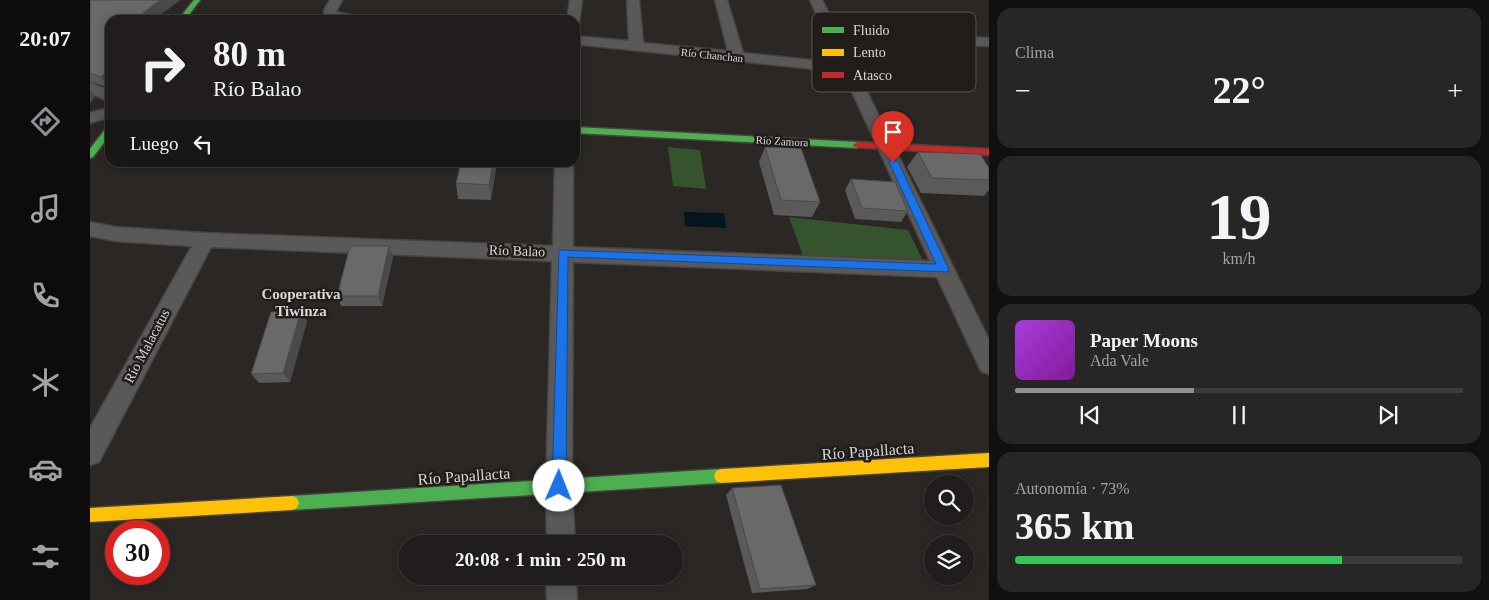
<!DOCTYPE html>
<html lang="es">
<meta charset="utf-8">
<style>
:root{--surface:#201d1c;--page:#282625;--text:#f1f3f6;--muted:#a2a2a3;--line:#3d3b3b;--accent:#8c9099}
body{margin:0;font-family:"Times New Roman",serif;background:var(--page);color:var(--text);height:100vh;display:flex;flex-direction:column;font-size:19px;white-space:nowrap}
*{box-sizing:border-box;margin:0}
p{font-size:16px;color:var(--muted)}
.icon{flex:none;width:28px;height:28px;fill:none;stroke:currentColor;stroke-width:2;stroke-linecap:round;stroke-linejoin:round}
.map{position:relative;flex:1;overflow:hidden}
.sheet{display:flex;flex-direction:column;gap:8px;padding:8px;background:#12100f;width:500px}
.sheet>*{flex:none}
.guide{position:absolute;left:15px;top:15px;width:475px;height:152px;border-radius:15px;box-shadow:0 2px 12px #0003,0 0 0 1px var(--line);background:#201d1c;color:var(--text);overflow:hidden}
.buttons{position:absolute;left:834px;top:475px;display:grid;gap:10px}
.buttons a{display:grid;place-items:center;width:50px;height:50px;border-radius:50%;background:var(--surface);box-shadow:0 2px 12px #0003,0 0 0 1px var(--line);font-size:25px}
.speed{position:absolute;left:15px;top:520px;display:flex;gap:10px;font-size:25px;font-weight:700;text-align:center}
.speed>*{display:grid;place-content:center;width:65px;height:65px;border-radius:50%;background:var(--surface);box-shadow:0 2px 12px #0003,0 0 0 1px var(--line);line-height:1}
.speed .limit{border:8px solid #d22;background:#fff;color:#111}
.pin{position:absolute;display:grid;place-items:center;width:42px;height:42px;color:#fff;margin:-51px -21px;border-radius:50% 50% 50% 0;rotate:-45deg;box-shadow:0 0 5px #0007}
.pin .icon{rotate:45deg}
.me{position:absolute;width:55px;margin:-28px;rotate:1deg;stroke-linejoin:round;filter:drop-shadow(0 0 4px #0008)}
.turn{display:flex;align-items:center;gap:18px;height:105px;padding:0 25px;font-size:22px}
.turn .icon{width:65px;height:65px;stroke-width:2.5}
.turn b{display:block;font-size:35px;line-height:42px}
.then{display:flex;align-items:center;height:48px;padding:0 25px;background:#0003;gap:10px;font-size:19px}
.big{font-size:38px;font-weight:600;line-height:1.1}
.sheet .widget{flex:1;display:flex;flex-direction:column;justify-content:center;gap:8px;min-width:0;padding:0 18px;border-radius:15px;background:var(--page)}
.sheet .dial{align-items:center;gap:0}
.dial b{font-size:65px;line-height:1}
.song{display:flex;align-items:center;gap:15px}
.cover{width:60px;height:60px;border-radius:8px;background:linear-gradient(135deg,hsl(280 70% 55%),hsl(290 70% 35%))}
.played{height:5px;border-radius:2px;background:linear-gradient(90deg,var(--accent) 40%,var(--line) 40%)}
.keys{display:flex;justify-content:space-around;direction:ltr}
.heat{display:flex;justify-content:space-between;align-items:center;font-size:28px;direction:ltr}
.charge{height:8px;border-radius:4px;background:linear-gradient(90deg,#34c759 73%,var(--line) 0)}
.trip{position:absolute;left:308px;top:535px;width:285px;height:50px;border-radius:25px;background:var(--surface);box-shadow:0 2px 12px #0003,0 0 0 1px var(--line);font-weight:600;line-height:50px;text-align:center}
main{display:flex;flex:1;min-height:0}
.dock{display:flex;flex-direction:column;width:90px;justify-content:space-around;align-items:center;background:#0d0c0b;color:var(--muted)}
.dock .icon{width:35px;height:35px}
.dock .current{color:var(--accent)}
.dock b{font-size:22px;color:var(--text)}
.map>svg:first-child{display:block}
.green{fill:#35532c}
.water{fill:#04151e}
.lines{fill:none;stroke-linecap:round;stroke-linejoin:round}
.street-casing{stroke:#464342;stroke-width:3}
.fast-casing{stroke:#464342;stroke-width:3}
.slow-casing{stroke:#464342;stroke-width:3}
.jam-casing{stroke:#464342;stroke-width:3}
.street{fill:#5b5958;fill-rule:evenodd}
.fast{fill:#4caf50;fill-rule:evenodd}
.slow{fill:#ffc107;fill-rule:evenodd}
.jam{fill:#c62828;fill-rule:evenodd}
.wall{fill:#5c595a}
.shaded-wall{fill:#4b494a}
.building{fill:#6b6869;stroke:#4b494a}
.route{fill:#1a73e8;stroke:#114b97}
.labels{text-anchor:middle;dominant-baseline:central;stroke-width:5;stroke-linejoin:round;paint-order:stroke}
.far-street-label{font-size:11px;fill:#d9d6d5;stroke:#211d1b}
.street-label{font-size:14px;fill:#d9d6d5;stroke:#211d1b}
.neighbourhood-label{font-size:15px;font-weight:bold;fill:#dcd6d4;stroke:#211d1b}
.near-street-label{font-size:16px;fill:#d9d6d5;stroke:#211d1b}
.key{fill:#211d1b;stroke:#585453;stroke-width:1}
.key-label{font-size:14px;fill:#d9d6d5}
</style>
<main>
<nav class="dock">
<b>20:07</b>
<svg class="icon current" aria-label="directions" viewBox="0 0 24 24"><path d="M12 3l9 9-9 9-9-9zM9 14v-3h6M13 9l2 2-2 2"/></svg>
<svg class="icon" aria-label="music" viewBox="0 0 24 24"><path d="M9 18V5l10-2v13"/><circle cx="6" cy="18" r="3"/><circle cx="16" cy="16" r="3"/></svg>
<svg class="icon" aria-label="phone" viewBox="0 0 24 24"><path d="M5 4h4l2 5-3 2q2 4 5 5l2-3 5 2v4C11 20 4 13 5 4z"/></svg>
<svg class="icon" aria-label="climate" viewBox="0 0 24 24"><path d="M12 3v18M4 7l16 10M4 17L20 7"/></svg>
<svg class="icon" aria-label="car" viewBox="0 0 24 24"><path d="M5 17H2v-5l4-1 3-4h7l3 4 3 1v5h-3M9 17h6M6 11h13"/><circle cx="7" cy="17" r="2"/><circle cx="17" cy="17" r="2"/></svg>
<svg class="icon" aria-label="filters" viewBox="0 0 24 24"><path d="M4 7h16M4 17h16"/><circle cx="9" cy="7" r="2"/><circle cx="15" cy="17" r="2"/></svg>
</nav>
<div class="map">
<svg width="899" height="600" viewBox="0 0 899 600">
<rect width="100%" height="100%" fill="#2a2725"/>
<path class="green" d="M 578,147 L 610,150 L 616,189 L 583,186 Z
M 699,217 L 818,230 L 835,265 L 713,256 Z"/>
<path class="water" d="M 594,212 L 634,213 L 636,228 L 595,226 Z"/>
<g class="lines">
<defs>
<path id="street" d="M 240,0 L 252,0 L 246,12 L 271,17 L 273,20 L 241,20 L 235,17 L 234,10 Z
M 480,0 L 492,0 L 489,23 L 485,24 L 485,20 L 477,20 Z
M 537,0 L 549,0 L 553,43 L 638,51 L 625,0 L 637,0 L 653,53 L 749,63 L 720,0 L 732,0 L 747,30 L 899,38 L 899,46 L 751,39 L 899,340 L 899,374 L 891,371 L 847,277 L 483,262 L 482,486 L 485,544 L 457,544 L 456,486 L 462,261 L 121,247 L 9,462 L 0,465 L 0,428 L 102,246 L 25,241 L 0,236 L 0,222 L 25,227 L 115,233 L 463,246 L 465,162 L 483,162 L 483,247 L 840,261 L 753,72 L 485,44 L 485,36 L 539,41 Z
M 0,82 L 20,91 L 20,102 L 0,93 Z
M 14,109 L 20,111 L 20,117 L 0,123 L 0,113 Z
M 456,576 L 486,576 L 487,600 L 457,600 Z"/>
<path id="fast" d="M 104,0 L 110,0 L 95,20 L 88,20 Z
M 20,126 L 20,135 L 3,157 L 0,158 L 0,149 L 17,127 Z
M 485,127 L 767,142 L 771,145 L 767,148 L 485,133 Z
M 631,469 L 636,471 L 638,476 L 636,481 L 631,483 L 202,510 L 197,508 L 195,503 L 197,498 L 202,496 Z"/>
<path id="slow" d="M 899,453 L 899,467 L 631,483 L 626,481 L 624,476 L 626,471 L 631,469 Z
M 202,496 L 207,498 L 209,503 L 207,508 L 202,510 L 0,522 L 0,508 Z"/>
<path id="jam" d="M 767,142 L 899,149 L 899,155 L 764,147 L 763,145 Z"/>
</defs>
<use href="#street" class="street-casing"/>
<use href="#fast" class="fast-casing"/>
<use href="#slow" class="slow-casing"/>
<use href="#jam" class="jam-casing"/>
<use href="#street" class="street"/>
<use href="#fast" class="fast"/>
<use href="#slow" class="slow"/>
<use href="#jam" class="jam"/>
</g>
<path class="wall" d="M 0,0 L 90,0 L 69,16 L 20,20 L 20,87 L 19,88 L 0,81 Z
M 675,147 L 730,202 L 722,217 L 684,215 L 669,162 Z
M 828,152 L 899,168 L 899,190 L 894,196 L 831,193 L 817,167 Z
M 407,162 L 401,200 L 368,199 L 366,183 Z
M 761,179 L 818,211 L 811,222 L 765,219 L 755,190 Z
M 303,257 L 292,306 L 251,306 L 247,296 Z
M 211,311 L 217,321 L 200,382 L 169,383 L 161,374 Z
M 642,488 L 726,585 L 717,589 L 662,593 L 636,495 Z"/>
<path class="shaded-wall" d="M 70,0 L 90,0 L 69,16 L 71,20 L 64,20 L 53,13 Z
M 20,67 L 20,87 L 19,88 L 11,77 Z
M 0,90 L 5,97 L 0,103 Z
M 403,162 L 407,162 L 401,200 L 399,185 Z
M 299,246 L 303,257 L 292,306 L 288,296 Z
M 211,311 L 217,321 L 200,382 L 193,373 Z"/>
<path class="building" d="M 0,0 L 70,0 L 53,13 L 68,15 L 64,20 L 20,20 L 20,67 L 11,77 L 0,73 Z
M 675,147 L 711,148 L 730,202 L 691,200 Z
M 828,152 L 890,154 L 899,168 L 899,180 L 842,178 Z
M 371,162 L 403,162 L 399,185 L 366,183 Z
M 761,179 L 805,182 L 818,211 L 772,208 Z
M 260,246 L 299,246 L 288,296 L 247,296 Z
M 211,311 L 193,373 L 161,374 L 181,312 Z
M 691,485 L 726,585 L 670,589 L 642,488 Z"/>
<path class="route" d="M 800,160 L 803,160 L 808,162 L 859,269 L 858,272 L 478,257 L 476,486 L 474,492 L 469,494 L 464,492 L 462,486 L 469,250 L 846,264 L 799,162 Z"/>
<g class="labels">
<g class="far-street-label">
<text transform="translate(622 55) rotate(6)">Río Chanchan</text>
<text transform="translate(692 141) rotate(3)">Río Zamora</text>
</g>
<g class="street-label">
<text transform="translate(427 251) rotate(2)">Río Balao</text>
<text transform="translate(57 346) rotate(-62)">Río Malacatus</text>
</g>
<g class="neighbourhood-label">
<text x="211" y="294">Cooperativa<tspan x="211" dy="17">Tiwinza</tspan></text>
</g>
<g class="near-street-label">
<text transform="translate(778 451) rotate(-4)">Río Papallacta</text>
<text transform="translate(374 476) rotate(-4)">Río Papallacta</text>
</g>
</g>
<rect x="722" y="12" width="164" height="80" rx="8" class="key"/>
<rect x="732" y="27" width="22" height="6" fill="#4caf50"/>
<rect x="732" y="49" width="22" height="7" fill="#ffc107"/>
<rect x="732" y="72" width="22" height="6" fill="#c62828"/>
<g class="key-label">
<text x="763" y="35">Fluido</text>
<text x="763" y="57">Lento</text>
<text x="763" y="80">Atasco</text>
</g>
</svg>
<div class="buttons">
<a><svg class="icon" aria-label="search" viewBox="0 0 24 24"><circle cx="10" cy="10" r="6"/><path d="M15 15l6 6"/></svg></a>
<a><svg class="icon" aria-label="layers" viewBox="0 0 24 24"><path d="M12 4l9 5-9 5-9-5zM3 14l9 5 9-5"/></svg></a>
</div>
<div class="speed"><div class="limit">30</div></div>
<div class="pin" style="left:803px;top:162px;background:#d93025"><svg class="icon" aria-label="arrive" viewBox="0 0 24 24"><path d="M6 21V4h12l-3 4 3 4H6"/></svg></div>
<svg class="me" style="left:469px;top:486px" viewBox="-20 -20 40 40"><circle r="19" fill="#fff"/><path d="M0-13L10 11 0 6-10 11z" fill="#1a73e8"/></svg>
<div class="trip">20:08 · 1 min · 250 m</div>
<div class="guide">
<div class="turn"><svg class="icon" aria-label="right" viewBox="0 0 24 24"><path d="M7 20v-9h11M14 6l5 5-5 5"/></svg><div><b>80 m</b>Río Balao</div></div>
<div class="then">Luego<svg class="icon" aria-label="left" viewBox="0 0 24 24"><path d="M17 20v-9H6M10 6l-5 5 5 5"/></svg></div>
</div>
</div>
<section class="sheet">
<div class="widget"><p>Clima</p>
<div class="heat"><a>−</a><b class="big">22°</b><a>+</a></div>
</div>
<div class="widget dial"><b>19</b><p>km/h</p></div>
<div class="widget">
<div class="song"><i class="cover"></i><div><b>Paper Moons</b><p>Ada Vale</p></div></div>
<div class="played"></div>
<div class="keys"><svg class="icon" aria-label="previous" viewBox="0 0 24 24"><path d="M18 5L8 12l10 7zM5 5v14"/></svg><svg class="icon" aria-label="pause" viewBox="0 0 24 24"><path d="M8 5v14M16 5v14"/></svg><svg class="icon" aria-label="next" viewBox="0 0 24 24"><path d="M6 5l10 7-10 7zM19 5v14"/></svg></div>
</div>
<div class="widget"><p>Autonomía · 73%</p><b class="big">365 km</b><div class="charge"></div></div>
</section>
</main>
